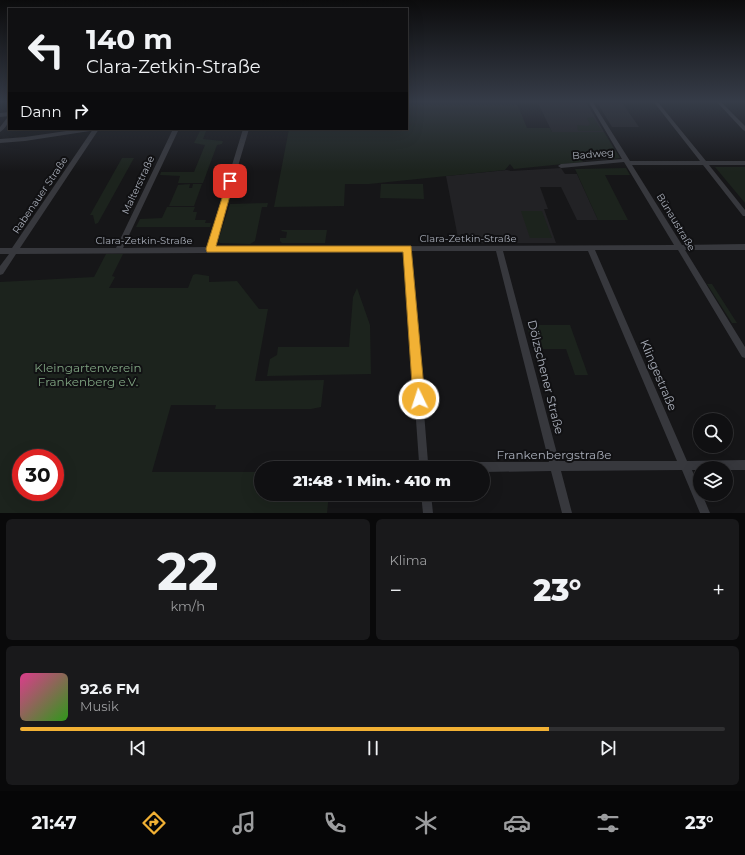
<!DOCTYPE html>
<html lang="de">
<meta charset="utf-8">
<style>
:root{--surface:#101012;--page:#19191b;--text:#f1f3f6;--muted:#9c9d9f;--line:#303032;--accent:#f2b134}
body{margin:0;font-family:Montserrat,sans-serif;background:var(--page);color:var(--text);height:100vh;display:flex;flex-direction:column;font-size:15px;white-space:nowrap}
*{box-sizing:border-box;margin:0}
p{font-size:13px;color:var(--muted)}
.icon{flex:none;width:22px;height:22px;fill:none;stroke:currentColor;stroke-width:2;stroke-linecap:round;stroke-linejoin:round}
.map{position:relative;height:513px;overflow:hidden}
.sheet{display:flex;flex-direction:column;gap:6px;padding:6px;background:#09090a;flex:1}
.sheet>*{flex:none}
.guide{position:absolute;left:8px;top:8px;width:400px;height:122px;border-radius:0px;box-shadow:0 4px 16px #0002,0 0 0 1px var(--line);background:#101012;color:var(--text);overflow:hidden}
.fabs{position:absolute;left:693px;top:413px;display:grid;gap:8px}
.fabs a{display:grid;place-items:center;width:40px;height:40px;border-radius:50%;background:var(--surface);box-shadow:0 4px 16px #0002,0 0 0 1px var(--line);font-size:20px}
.speed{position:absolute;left:12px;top:449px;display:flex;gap:8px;font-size:20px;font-weight:700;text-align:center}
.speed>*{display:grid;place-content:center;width:52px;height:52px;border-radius:50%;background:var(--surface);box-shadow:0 4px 16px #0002,0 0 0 1px var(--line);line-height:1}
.speed .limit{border:6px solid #d22;background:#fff;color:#111}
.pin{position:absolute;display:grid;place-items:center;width:34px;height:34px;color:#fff;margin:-17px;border-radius:8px;box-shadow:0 2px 6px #0006}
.me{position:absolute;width:44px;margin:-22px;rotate:356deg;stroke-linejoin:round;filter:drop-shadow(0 0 3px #0008)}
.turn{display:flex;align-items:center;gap:14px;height:84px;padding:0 12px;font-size:18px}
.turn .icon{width:52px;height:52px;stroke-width:2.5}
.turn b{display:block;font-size:28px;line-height:34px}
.then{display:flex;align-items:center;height:38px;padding:0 12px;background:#0003;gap:8px;font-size:15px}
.big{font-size:30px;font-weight:800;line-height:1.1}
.sheet .widget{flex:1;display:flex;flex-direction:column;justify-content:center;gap:6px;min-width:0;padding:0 14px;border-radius:6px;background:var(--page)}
.sheet .dial{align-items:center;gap:0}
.dial b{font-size:52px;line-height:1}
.song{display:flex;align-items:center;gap:12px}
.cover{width:48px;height:48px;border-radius:6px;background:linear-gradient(135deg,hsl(330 70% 55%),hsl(110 70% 35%))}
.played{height:4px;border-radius:2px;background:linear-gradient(90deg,var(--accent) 75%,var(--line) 75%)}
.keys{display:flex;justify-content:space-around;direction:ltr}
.heat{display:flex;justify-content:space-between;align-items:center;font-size:22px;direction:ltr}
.sheet .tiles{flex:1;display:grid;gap:6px;grid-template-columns:1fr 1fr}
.widget:last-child{grid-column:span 2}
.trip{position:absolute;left:254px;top:461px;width:236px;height:40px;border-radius:20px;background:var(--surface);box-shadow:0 4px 16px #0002,0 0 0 1px var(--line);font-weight:800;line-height:40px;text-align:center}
.menu{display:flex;height:64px;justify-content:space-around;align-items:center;background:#060607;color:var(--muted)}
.menu .icon{width:28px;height:28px}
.menu .active{color:var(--accent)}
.menu b{font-size:18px;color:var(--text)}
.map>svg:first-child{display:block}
.built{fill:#222225}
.green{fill:#1c231d;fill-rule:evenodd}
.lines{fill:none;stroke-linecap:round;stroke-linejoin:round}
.street{fill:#37383d;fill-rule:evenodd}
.route{fill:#f2b134;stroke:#9d7322}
.labels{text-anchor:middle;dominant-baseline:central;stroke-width:4;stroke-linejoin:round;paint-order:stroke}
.street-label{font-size:10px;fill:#a8adb8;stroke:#111113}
.near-park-label{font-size:12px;fill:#7fa381;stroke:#111113}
.near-street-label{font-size:12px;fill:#a8adb8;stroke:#111113}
</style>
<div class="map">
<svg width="745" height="513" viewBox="0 0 745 513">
<rect width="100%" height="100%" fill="#161618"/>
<path class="built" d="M 537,101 L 586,102 L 604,132 L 552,132 Z
M 596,101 L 621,101 L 639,127 L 612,127 Z
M 561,168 L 565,174 L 577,174 L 598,220 L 577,220 L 561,187 L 540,187 L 548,209 L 544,209 L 556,243 L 505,243 L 497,241 L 489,243 L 459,243 L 446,176 L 507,170 L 511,171 Z"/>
<path class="green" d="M 407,101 L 516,101 L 527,128 L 550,128 L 552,132 L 604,132 L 620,158 L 613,159 L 610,156 L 581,159 L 583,162 L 514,169 L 510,164 L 505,170 L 369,184 L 345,184 L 344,206 L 274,207 L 289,129 L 407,129 Z
M 593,117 L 602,131 L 578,131 L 577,125 L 588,126 L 590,124 L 587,118 Z
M 200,131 L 206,131 L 203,139 L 223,141 L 222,144 L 217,145 L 203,183 L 178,183 L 180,176 L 160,175 L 161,172 L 194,172 L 205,145 L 194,143 Z
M 122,158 L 134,158 L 98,223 L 95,224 L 93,215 L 90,215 Z
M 715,167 L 745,167 L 745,203 Z
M 626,168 L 630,175 L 605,175 L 628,220 L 598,220 L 575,169 Z
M 190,184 L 189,188 L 192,188 L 193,184 L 202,184 L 194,206 L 169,206 L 178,185 Z
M 381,184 L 423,184 L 424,199 L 380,198 Z
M 268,203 L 267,207 L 262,207 L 255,241 L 250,244 L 220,243 L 218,241 L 230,204 Z
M 167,207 L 195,207 L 193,212 L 197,212 L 195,220 L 206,220 L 205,223 L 211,223 L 210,227 L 136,227 L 140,219 L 162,218 Z
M 521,211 L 542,211 L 552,238 L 530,238 Z
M 282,230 L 327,230 L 325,243 L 282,243 L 280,241 L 280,238 L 286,238 L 287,232 L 281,231 Z
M 106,254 L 123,254 L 112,276 L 115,277 L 109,288 L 188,288 L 193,275 L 196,274 L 209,276 L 209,282 L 237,281 L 259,309 L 268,309 L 255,381 L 324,380 L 321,407 L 311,409 L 215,409 L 216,405 L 171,405 L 152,472 L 261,472 L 261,494 L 329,494 L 327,513 L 0,513 L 0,282 L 94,277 ZM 21,458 L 55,458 L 55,492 L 21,492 Z
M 707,284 L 712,284 L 737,323 L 732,323 Z
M 357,288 L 370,325 L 371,374 L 267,376 L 270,359 L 277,355 L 278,347 L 349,347 L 353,297 Z
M 527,325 L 570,325 L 588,375 L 575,375 L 566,349 L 533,349 Z"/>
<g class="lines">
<path class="street" d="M 588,101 L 592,101 L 630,161 L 700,161 L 653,101 L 657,101 L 706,161 L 745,161 L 745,165 L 709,165 L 745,210 L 745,216 L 743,216 L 703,165 L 632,165 L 682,245 L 745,244 L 745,250 L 685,250 L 745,347 L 745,358 L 742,357 L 678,250 L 595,250 L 687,461 L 745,460 L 745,470 L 726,470 L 726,468 L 700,468 L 700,470 L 692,470 L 700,490 L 700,494 L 702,494 L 710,513 L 700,513 L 682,470 L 561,471 L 572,513 L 562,513 L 551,471 L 483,472 L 483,468 L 326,468 L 328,465 L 331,463 L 419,462 L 404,252 L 16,254 L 3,274 L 0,275 L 0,266 L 9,254 L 0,254 L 0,248 L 12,248 L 93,129 L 99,129 L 20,248 L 116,248 L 173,129 L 179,129 L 123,248 L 207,247 L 243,129 L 249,129 L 214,247 L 674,245 L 624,162 L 561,168 L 558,166 L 561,164 L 622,159 ZM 411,251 L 496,251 L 549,462 L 428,462 ZM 503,251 L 588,251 L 677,461 L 559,461 Z
M 716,101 L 720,101 L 745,126 L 745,131 L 743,130 Z
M 9,112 L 9,116 L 0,117 L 0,113 Z
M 9,117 C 9,123 5,129 0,132 L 0,127 L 7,118 Z
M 80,129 L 93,129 L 90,131 L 25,141 L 0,143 L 0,139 L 25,137 Z
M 421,494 L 431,494 L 433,513 L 423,513 Z"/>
</g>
<linearGradient id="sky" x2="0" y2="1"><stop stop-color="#0c0c0d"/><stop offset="0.59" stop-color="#363c48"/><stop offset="1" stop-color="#363c48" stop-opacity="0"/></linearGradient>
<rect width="745" height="172" fill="url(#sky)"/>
<path class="route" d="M 228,179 L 233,179 L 234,181 L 216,246 L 411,246 L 425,399 L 423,403 L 419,405 L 415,403 L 413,399 L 403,252 L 207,252 L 206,249 Z"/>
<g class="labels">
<g class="street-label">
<text transform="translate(593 154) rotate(-5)">Badweg</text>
<text transform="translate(138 185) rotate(-65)">Malterstraße</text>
<text transform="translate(40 195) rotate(-56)">Rabenauer Straße</text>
<text transform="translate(676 222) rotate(59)">Bünaustraße</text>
<text x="468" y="238">Clara-Zetkin-Straße</text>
<text x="144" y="240">Clara-Zetkin-Straße</text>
</g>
<g class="near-park-label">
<text x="88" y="367">Kleingartenverein<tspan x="88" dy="14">Frankenberg e.V.</tspan></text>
</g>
<g class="near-street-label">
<text transform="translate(659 375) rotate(67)">Klingestraße</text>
<text transform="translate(546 377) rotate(76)">Dölzschener Straße</text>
<text x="554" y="454">Frankenbergstraße</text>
</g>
</g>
</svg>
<div class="fabs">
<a><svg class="icon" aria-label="search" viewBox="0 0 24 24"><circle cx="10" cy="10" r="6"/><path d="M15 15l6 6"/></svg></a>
<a><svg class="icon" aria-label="layers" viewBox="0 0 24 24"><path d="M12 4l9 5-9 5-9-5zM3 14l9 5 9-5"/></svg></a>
</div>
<div class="speed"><div class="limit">30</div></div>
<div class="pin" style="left:230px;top:181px;background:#d93025"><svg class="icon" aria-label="arrive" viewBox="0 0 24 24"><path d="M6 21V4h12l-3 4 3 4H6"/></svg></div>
<svg class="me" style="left:419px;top:399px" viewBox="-20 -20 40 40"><circle r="17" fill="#f2b134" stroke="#fff" stroke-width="3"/><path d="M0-11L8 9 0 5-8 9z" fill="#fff"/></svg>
<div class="trip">21:48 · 1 Min. · 410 m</div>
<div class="guide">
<div class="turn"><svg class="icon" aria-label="left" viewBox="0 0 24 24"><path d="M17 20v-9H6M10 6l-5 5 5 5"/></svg><div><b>140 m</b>Clara-Zetkin-Straße</div></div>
<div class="then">Dann<svg class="icon" aria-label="right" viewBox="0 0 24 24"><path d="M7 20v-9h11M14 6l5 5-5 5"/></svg></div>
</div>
</div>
<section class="sheet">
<div class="tiles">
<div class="widget dial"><b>22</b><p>km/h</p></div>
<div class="widget"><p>Klima</p>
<div class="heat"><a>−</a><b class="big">23°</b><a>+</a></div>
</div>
<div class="widget">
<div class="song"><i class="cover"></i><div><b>92.6 FM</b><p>Musik</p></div></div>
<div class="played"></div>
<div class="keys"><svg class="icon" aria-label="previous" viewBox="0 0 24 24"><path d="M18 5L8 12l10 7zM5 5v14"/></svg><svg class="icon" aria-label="pause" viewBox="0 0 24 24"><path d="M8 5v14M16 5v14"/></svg><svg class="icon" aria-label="next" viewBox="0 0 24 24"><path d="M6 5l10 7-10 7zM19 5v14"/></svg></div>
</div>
</div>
</section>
<nav class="menu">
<b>21:47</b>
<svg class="icon active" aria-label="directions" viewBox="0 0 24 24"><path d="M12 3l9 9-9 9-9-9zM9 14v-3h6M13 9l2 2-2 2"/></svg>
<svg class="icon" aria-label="music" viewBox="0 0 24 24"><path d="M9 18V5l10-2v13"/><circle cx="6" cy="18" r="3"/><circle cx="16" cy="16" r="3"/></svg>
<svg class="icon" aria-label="phone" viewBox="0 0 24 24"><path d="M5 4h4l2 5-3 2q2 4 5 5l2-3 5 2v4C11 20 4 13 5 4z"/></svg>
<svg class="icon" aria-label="climate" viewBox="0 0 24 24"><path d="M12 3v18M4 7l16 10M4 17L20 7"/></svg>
<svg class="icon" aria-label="car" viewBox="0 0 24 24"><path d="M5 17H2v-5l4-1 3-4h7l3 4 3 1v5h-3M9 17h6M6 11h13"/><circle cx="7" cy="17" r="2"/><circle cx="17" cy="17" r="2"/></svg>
<svg class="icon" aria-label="filters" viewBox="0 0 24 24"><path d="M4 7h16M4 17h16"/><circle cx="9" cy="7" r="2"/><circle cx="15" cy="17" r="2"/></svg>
<b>23°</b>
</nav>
